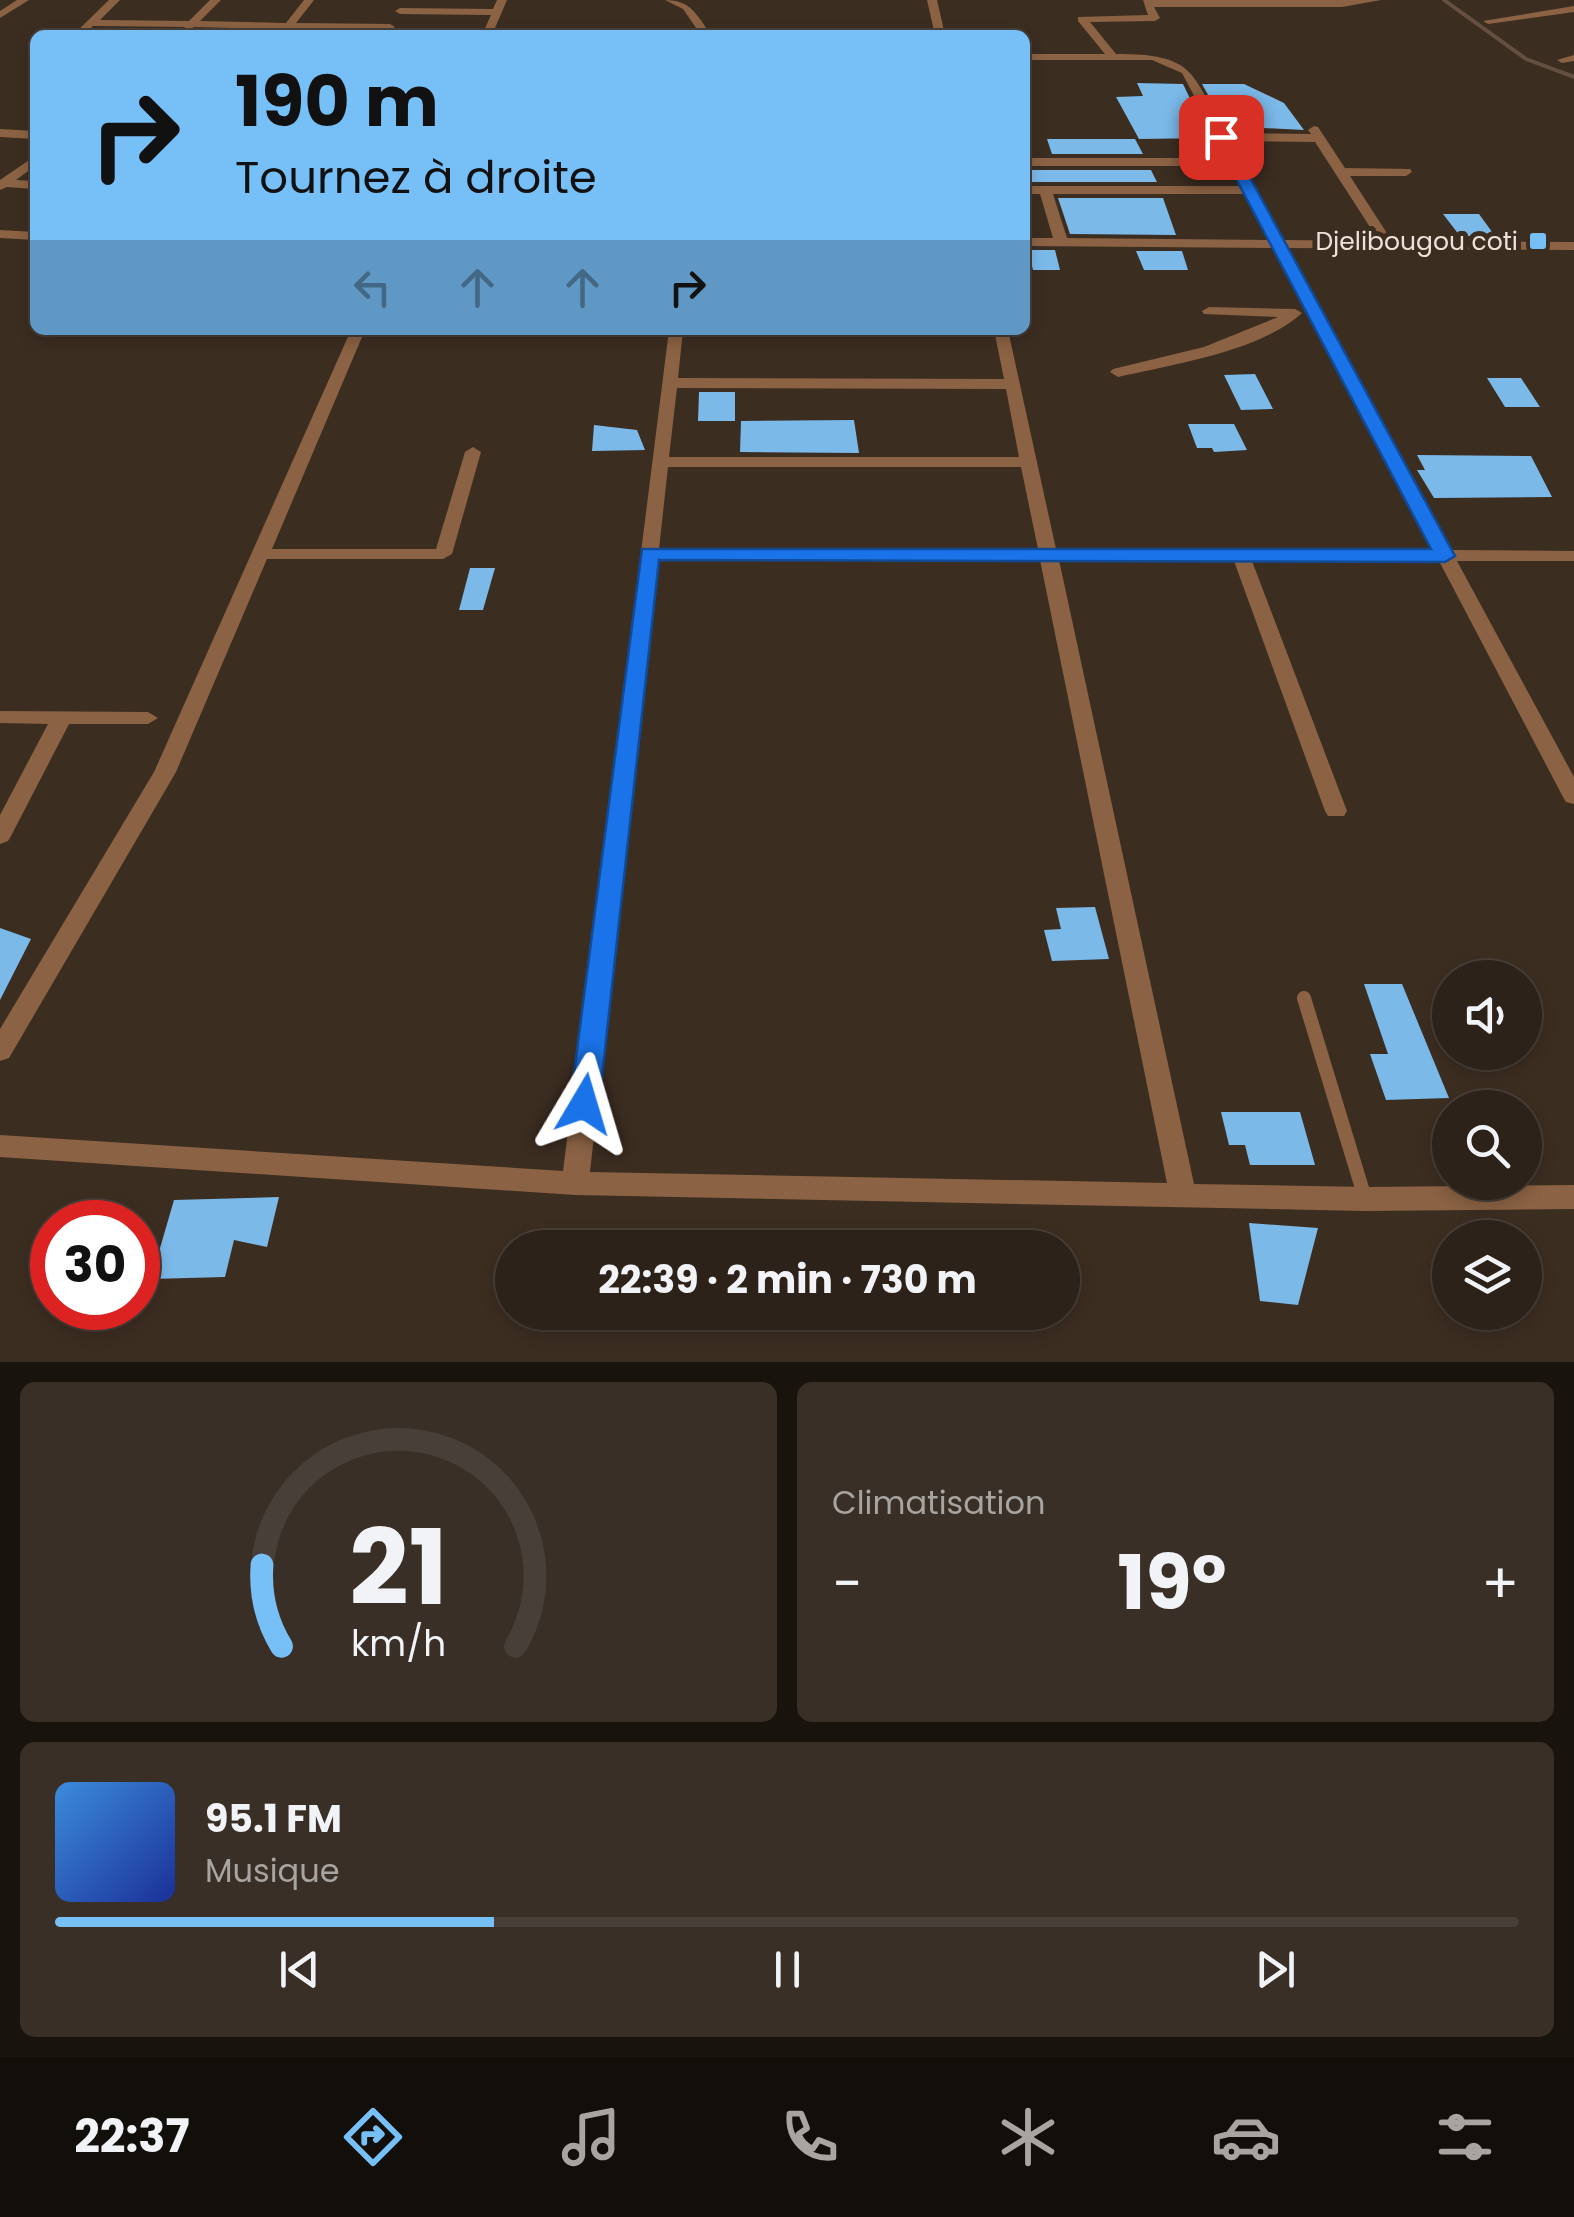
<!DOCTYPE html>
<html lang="fr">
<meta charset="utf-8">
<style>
:root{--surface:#2d2219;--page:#392f26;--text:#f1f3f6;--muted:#a7a4a2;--line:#483f38;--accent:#77bff7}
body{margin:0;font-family:Poppins,sans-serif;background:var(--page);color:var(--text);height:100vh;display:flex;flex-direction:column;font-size:38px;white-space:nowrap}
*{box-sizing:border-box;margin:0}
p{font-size:32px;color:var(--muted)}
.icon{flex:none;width:55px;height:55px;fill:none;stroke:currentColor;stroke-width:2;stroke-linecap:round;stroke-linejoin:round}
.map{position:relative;height:1362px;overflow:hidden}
.details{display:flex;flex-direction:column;gap:20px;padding:20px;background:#19130e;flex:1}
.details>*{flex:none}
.top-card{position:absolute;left:30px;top:30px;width:1000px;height:305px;border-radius:15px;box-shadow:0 5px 15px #0003,0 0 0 2px var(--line);background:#77bff7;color:#111;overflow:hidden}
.tools{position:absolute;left:1432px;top:960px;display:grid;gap:20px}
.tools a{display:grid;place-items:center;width:110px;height:110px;border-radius:50%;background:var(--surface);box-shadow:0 5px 15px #0003,0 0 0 2px var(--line);font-size:50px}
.speed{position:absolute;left:30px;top:1200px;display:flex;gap:20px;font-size:50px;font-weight:700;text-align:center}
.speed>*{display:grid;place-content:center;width:130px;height:130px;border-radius:50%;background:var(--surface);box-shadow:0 5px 15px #0003,0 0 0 2px var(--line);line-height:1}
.speed .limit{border:15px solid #d22;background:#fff;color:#111}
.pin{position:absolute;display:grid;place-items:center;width:85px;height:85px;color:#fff;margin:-42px;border-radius:20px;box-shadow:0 5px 15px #0006}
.me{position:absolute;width:110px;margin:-55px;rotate:7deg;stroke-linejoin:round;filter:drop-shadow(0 0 8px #0008)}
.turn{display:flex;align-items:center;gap:35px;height:210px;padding:0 40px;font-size:45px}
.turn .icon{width:130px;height:130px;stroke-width:2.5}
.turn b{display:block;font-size:70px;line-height:85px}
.lanes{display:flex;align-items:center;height:95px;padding:0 40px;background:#0003;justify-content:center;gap:50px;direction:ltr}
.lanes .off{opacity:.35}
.big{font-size:75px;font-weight:700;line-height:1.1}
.details .widget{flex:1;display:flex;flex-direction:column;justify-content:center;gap:15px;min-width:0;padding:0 35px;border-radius:15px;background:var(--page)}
.details .dial{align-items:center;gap:0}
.dial svg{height:260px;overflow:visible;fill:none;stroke:var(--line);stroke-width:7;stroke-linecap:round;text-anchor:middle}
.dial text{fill:var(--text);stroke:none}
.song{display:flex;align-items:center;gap:30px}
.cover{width:120px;height:120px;border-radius:15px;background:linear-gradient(135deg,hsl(210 70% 55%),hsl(230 70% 35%))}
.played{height:10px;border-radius:5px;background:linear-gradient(90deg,var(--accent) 30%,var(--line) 30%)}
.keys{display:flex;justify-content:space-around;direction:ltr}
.heat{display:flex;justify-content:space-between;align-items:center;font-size:55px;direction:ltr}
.details .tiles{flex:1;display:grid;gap:20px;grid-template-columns:1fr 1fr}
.widget:last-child{grid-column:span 2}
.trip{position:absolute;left:495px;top:1230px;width:585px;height:100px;border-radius:50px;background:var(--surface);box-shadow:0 5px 15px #0003,0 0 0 2px var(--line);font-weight:700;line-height:100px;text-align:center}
.tab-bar{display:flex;height:160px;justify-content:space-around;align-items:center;background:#120e0a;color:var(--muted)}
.tab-bar .icon{width:70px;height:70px}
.tab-bar .current{color:var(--accent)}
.tab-bar b{font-size:45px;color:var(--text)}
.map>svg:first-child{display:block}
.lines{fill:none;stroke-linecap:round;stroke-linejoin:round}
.stream{stroke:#644f41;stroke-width:4}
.building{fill:#7bb9e9}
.lane{stroke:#8b6243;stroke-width:14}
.street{fill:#8b6243;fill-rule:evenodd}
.route{fill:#1a73e8;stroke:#114b97;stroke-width:2.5}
.poi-dot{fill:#77bff7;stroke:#3c2d21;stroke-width:4}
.labels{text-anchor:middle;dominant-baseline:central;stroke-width:10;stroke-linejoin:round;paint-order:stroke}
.far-poi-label{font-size:25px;fill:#ebe1d9;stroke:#3c2d21;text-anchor:end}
</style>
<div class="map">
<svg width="1574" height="1362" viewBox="0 0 1574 1362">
<rect width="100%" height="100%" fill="#3c2d21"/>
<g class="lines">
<path class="stream" d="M 1444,0 L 1526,59 L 1574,77"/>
</g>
<path class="building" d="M 1137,83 L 1183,84 L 1209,138 L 1139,139 L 1116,97 L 1143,96 Z
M 1202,84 L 1244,84 L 1284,103 L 1304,130 L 1225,126 Z
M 1047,139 L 1135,139 L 1143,154 L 1052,154 Z
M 1025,170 L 1151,170 L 1157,182 L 1026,182 Z
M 1058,198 L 1163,198 L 1176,235 L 1070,234 Z
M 1443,214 L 1479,214 L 1495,236 L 1460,236 Z
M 1028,250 L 1055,250 L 1060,270 L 1033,270 Z
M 1136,251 L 1182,251 L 1188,270 L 1144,270 Z
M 1255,374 L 1273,409 L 1241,410 L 1224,375 Z
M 1487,378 L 1521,378 L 1540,407 L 1505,407 Z
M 699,392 L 735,392 L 735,421 L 698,421 Z
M 854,420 L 859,453 L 740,452 L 741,421 Z
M 1188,424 L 1234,424 L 1247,450 L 1214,452 L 1212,448 L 1197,448 Z
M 594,425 L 637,430 L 645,450 L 592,451 Z
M 1417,455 L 1531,456 L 1552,497 L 1434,498 L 1417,470 L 1425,470 Z
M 470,568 L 495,568 L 483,610 L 459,610 Z
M 1095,907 L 1109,959 L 1052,961 L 1044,930 L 1061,929 L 1056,908 Z
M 0,928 L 31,939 L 0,1000 Z
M 1364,984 L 1402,984 L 1449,1098 L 1386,1100 L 1370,1054 L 1388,1054 Z
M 1221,1112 L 1300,1112 L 1315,1165 L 1250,1165 L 1245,1145 L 1229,1145 Z
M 279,1197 L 267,1247 L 234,1240 L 225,1277 L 151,1279 L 174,1200 Z
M 1249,1223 L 1318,1228 L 1298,1305 L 1260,1301 Z"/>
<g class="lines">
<path class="lane" d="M 1304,998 L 1365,1198"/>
<path class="street" d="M 17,0 L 29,0 L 0,18 L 0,11 Z
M 109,0 L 120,0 L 100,20 L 189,21 L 210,0 L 221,0 L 200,21 L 286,23 L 304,0 L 314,0 L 296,23 L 390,24 L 395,27 L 390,30 L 291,29 L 285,33 L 281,29 L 194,27 L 189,30 L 184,27 L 93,26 L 84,35 L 73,35 Z
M 497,0 L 507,0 L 492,35 L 482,35 L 491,15 L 400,14 L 395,11 L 400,8 L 493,9 Z
M 665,0 C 691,0 697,15 711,35 L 701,35 L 683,9 Z
M 927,0 L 937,0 L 945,35 L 935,35 Z
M 1143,0 L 1381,0 L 1342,7 L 1154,7 L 1160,18 L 1155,21 L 1090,22 L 1116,54 C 1194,54 1191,71 1225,133 L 1311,134 L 1308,130 L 1314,126 L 1318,127 L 1345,168 L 1410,169 L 1412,172 L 1406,176 L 1350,176 L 1392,241 L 1574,242 L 1574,250 L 1287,248 L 1451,550 L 1574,551 L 1574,561 L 1457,561 L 1574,777 L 1574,804 L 1566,802 L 1563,797 L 1439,561 L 1252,561 L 1347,811 L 1344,816 L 1328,816 L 1325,811 L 1234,561 L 1059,560 L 1194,1184 L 1365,1187 L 1574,1185 L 1574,1209 L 1365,1211 L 575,1195 L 0,1157 L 0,1135 L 563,1171 L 669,330 L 683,330 L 678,378 L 1004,379 L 994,330 L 1008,330 L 1056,549 L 1433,550 L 1274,248 L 1025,246 L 1025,238 L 1053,238 L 1040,194 L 1025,194 L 1025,186 L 1241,186 L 1230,166 L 1025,166 L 1025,158 L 1227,158 L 1182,73 L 1152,60 L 1025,60 L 1025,54 L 1105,54 L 1078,21 L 1078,17 L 1148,15 ZM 1229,141 L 1315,142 L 1379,241 L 1283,240 ZM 1053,194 L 1245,194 L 1269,240 L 1067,238 ZM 677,388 L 1006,389 L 1019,457 L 669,457 ZM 668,467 L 1021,467 L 1038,549 L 659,549 ZM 658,559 L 1040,560 L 1167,1183 L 590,1172 Z
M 1574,6 L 1574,12 L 1488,24 L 1483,21 Z
M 1574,55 L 1574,61 L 1562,63 L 1557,60 Z
M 0,129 L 35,131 L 35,139 L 0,137 Z
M 35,156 L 35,166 L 16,180 L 35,181 L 35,189 L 7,187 L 0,190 L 0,180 Z
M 0,230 L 35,232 L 35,240 L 0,238 Z
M 1209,307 L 1295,309 L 1302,313 C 1259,352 1173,364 1118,377 L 1110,372 L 1113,369 L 1204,347 L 1278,317 L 1204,314 L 1202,311 Z
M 351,330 L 365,330 L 272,549 L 436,549 L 465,452 L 473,447 L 481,452 L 452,554 L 443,559 L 267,559 L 176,772 L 9,1058 L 0,1061 L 0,1029 L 154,772 Z
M 0,711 L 148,712 L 158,718 L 148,724 L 69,724 L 11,836 L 8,841 L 0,844 L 0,815 L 48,724 L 0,723 Z"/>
</g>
<path class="route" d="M 1221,133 L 1228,137 L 1455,556 L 1445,562 L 659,560 L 599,1104 L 595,1113 L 584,1116 L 574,1113 L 570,1104 L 642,549 L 1431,549 L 1214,137 Z"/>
<rect class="poi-dot" x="1528" y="231" width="20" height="20" rx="5"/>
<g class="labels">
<g class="far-poi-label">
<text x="1518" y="241">Djelibougou coti</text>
</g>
</g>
</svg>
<div class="tools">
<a><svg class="icon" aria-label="sound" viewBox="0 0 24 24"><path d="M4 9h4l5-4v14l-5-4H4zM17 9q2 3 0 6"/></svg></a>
<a><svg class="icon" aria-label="search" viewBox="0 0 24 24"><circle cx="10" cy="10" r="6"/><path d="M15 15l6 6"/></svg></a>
<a><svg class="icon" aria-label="layers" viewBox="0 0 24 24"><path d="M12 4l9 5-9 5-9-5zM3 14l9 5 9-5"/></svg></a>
</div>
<div class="speed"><div class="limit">30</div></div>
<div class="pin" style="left:1221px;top:137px;background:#d93025"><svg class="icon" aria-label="arrive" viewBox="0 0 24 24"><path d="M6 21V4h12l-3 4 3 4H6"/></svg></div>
<svg class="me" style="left:584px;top:1104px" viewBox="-20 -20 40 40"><path d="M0-17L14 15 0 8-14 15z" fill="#1a73e8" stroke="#fff" stroke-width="4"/></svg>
<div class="trip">22:39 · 2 min · 730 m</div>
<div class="top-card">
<div class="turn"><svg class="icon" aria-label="right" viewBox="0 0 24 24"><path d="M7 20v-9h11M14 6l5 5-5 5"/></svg><div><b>190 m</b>Tournez à droite</div></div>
<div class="lanes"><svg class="icon off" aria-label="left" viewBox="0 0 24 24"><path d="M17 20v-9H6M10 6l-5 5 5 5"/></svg><svg class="icon off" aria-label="ahead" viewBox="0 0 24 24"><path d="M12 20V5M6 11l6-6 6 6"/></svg><svg class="icon off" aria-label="ahead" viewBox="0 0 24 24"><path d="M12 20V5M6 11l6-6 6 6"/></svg><svg class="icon" aria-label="right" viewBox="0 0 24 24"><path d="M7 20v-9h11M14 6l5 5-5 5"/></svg></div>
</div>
</div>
<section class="details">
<div class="tiles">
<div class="widget dial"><svg viewBox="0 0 100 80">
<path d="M14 69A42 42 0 1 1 86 69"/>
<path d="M14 69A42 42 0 0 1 8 44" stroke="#77bff7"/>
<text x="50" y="56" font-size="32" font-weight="700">21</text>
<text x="50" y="72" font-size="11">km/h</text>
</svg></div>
<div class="widget"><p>Climatisation</p>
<div class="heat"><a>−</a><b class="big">19°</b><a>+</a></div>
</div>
<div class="widget">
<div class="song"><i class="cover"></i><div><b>95.1 FM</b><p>Musique</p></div></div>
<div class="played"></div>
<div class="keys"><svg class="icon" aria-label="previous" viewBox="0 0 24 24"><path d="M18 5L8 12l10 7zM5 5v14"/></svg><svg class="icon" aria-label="pause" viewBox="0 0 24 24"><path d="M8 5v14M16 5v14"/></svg><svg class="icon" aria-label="next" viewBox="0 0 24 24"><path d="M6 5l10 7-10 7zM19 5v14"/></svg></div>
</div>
</div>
</section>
<nav class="tab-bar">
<b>22:37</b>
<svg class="icon current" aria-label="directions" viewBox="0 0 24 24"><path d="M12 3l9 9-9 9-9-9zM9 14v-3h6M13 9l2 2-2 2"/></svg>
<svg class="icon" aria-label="music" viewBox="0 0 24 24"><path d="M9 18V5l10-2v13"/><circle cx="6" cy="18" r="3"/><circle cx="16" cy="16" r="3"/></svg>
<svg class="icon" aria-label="phone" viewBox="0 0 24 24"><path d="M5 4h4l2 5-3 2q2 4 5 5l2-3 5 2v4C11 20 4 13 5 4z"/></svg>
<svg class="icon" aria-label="climate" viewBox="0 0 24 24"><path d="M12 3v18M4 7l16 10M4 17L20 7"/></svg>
<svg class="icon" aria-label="car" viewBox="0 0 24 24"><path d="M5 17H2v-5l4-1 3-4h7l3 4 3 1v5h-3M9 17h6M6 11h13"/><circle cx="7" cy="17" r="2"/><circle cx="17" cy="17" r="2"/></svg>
<svg class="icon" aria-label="filters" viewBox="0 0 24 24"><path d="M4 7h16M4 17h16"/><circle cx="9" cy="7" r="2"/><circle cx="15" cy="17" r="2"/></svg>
</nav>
